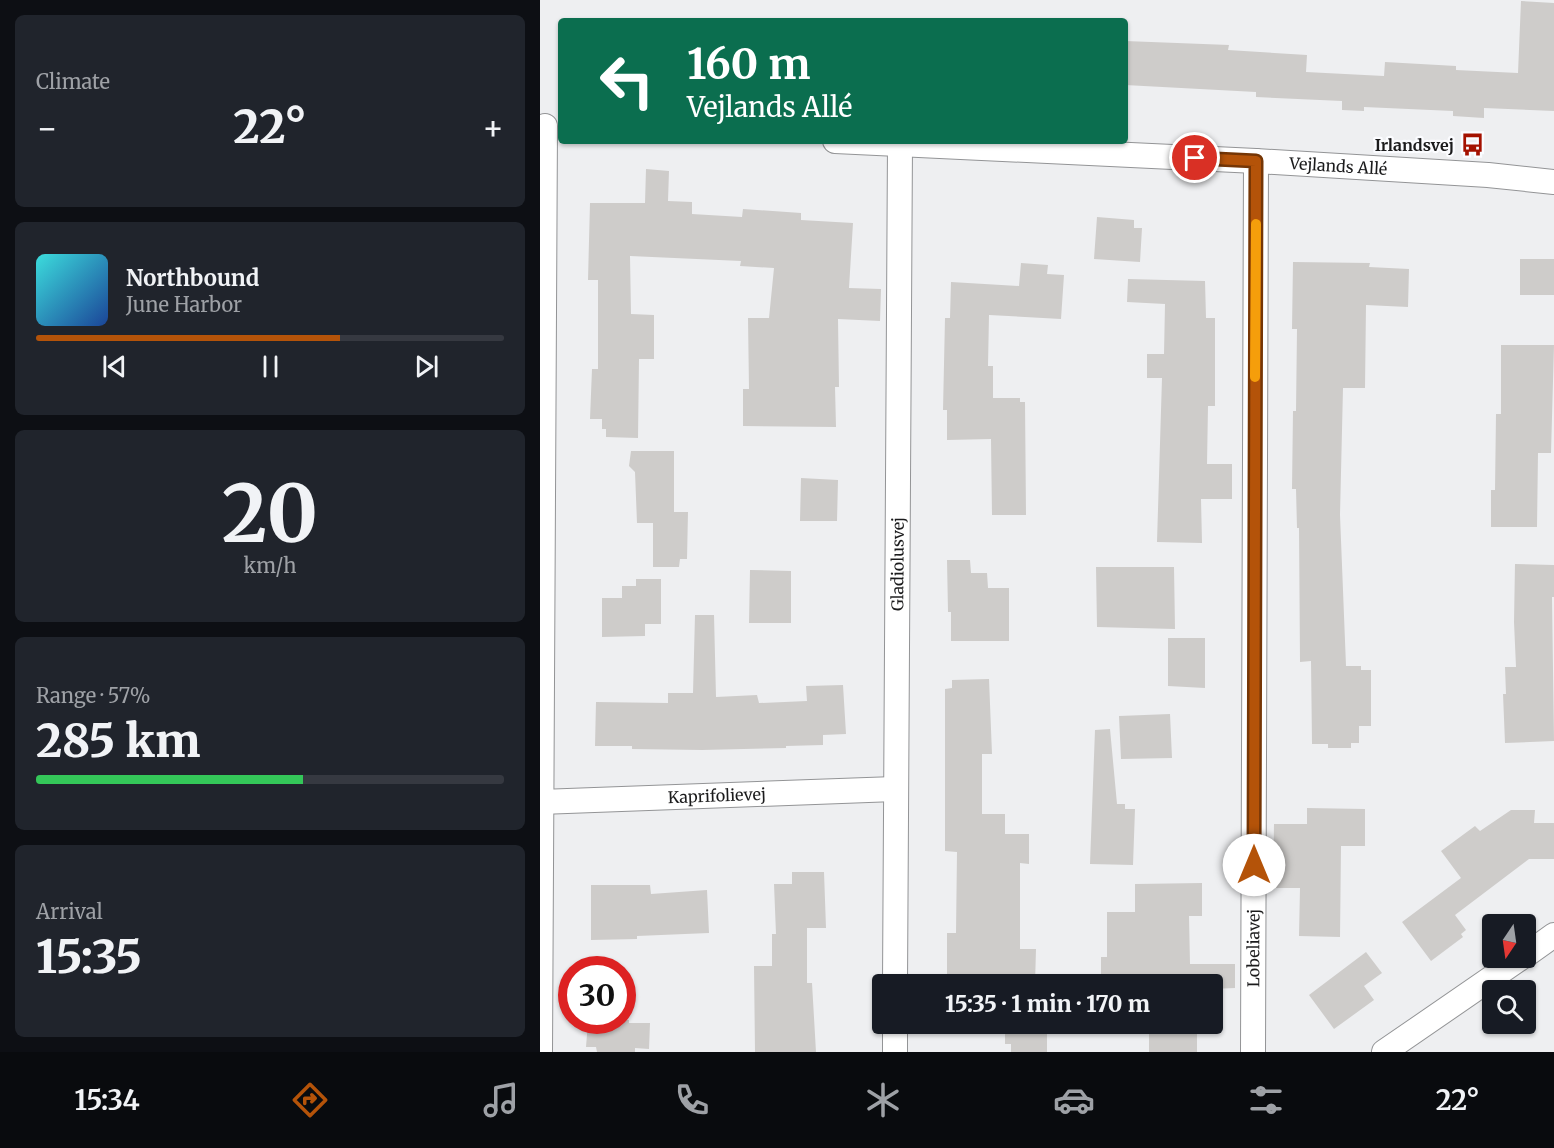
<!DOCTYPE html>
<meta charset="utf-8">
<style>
:root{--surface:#171b24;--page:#20242c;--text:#f1f3f6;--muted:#9ea1a6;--line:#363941;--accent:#b45309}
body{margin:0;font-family:Merriweather,serif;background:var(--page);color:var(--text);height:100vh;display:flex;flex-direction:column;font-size:22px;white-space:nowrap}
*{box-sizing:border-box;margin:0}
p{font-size:20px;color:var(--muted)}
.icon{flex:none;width:33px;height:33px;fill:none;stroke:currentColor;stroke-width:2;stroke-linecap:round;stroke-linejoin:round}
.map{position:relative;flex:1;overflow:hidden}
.details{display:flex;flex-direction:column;gap:15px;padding:15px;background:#0d0f14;width:540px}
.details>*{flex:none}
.hud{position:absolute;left:18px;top:18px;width:570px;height:126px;border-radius:6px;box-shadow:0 2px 4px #0004;background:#0b6e4f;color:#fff;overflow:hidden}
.needle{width:39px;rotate:193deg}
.fabs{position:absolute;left:942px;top:914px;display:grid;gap:12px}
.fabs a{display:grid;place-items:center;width:54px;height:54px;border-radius:6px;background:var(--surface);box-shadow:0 2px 4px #0004;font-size:30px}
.speed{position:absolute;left:18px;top:956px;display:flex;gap:12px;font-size:30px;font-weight:700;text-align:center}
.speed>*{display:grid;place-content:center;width:78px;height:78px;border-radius:50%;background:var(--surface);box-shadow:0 2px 4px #0004;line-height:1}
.speed .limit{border:9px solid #d22;background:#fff;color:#111}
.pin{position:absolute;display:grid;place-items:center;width:51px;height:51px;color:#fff;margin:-26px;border:3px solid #fff;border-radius:50%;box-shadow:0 2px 6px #0007}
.me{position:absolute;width:66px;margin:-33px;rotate:0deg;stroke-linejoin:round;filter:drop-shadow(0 0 4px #0008)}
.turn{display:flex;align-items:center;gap:21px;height:126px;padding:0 30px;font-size:27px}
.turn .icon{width:78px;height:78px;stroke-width:2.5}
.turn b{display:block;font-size:42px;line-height:51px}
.big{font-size:45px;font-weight:800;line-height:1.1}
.details .tile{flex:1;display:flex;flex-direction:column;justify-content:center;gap:9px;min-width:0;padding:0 21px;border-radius:9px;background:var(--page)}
.details .dial{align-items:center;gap:0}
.dial b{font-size:78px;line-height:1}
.song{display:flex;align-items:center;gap:18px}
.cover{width:72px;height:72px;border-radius:9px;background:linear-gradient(135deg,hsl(180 70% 55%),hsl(220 70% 35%))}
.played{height:6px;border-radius:3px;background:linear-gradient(90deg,var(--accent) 65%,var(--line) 65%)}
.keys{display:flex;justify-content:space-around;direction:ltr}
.heat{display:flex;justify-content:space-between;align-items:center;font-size:33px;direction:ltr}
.charge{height:9px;border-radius:4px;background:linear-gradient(90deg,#34c759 57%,var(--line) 0)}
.trip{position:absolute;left:332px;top:974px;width:351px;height:60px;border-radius:6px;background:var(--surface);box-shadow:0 2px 4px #0004;font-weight:800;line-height:60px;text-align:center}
.tab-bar{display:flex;height:96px;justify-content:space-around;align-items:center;background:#090b0e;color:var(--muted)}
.tab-bar .icon{width:42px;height:42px}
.tab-bar .current{color:var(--accent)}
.tab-bar b{font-size:27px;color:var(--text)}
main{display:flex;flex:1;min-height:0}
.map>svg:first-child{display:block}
.building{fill:#ceccca}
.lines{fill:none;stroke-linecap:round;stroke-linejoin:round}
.street-casing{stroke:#939496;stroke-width:26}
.street{stroke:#fff;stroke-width:24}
.route-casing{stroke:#753606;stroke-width:15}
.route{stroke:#b45309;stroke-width:10}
.slow{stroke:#f59e0b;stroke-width:10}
.labels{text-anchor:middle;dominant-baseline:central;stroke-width:4.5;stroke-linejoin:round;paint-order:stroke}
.poi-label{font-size:16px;font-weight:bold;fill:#1b1b1c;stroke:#fbfcff;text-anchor:end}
.street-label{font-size:16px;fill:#1b1b1c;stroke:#fbfcff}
</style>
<main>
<section class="details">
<div class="tile"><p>Climate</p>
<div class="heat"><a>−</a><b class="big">22°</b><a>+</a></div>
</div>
<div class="tile">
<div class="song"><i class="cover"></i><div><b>Northbound</b><p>June Harbor</p></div></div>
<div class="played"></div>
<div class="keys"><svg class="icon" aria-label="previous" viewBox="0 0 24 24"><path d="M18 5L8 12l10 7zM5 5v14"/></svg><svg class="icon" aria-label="pause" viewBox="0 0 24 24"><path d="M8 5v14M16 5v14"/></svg><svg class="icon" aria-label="next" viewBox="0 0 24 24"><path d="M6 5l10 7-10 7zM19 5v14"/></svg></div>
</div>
<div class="tile dial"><b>20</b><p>km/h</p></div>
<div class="tile"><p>Range · 57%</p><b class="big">285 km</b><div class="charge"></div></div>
<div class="tile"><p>Arrival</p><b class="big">15:35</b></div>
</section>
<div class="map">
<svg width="1014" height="1052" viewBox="0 0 1014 1052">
<rect width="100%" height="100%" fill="#eeeff1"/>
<path class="building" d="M 981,1 L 1014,3 L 1014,111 L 944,108 L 944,118 L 913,116 L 913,111 L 824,107 L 824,111 L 802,110 L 802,101 L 716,97 L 716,92 L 585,85 L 585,41 L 689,45 L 688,50 L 767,55 L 766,72 L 844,76 L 845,62 L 916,66 L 916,70 L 978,73 Z
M 106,169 L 129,171 L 128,201 L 152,202 L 152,214 L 202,217 L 203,209 L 261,213 L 261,220 L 313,223 L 309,288 L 341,289 L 340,321 L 298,319 L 299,387 L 295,387 L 296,427 L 203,426 L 203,389 L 209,389 L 208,318 L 229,318 L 234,268 L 200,266 L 201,261 L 90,256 L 91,314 L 114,315 L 114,359 L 99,359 L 98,438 L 66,437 L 66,429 L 62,429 L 62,419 L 50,419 L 52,369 L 58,369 L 58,280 L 48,280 L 50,203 L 105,203 Z
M 557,217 L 594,220 L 594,228 L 602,228 L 600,262 L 554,259 Z
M 980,259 L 1014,259 L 1014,295 L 980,295 Z
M 753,262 L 830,263 L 829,267 L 869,269 L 868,307 L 826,305 L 825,388 L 803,388 L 800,515 L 806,666 L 821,666 L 821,670 L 831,670 L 831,726 L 819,726 L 819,743 L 811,743 L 811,748 L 788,748 L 788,744 L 772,744 L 771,661 L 760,662 L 759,528 L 757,528 L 756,489 L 752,489 L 753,411 L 756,411 L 757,329 L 752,329 Z
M 481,263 L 508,265 L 507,274 L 524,275 L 521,319 L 449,315 L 448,366 L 453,366 L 453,398 L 480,398 L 480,402 L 485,402 L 486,515 L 452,515 L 451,439 L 407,440 L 407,410 L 403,410 L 405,318 L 410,318 L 411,282 L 479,286 Z
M 588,279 L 665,281 L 666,318 L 675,318 L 675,406 L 668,406 L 667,464 L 692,464 L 692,499 L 661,499 L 662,543 L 617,542 L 622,378 L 607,378 L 607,354 L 624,354 L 625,304 L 587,302 Z
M 961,345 L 1014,345 L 1011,453 L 998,453 L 997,527 L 951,527 L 951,490 L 955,490 L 956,414 L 961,414 Z
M 91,451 L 134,451 L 134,512 L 148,512 L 147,559 L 140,559 L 139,567 L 113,567 L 113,523 L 97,523 L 95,472 L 89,466 Z
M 261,478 L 298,480 L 297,521 L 260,521 Z
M 407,560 L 430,560 L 431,573 L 447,573 L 448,588 L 469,588 L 469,641 L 411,641 L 411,612 L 408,612 Z
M 975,564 L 1014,565 L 1014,597 L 1012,597 L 1014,741 L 965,743 L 963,694 L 966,694 L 965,667 L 976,667 L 974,622 Z
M 556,567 L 634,567 L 635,629 L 557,627 Z
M 210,570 L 251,571 L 251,623 L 209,623 Z
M 96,579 L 121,579 L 121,624 L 105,624 L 105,636 L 62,637 L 62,598 L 82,598 L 82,586 L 96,586 Z
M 155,615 L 174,615 L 176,697 L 217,695 L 219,703 L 267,701 L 266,686 L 303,685 L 306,734 L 283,735 L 283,745 L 246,746 L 246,748 L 162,750 L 92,749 L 92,746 L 55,746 L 56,702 L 128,703 L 128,693 L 153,693 Z
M 628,638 L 665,638 L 665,688 L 628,686 Z
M 449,679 L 452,754 L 442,754 L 442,814 L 465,814 L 465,834 L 489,834 L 489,864 L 480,863 L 480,949 L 496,949 L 495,984 L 407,984 L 407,933 L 416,933 L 417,852 L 405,851 L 405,689 L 412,688 L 412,680 Z
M 630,714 L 632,758 L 581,759 L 579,716 Z
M 570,729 L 577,804 L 585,804 L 585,809 L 595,809 L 593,865 L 550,864 L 555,730 Z
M 767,808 L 825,809 L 825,846 L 801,846 L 800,937 L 759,936 L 760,888 L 733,888 L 734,824 L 767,824 Z
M 971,810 L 995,810 L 994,823 L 1014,823 L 1014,859 L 989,859 L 915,915 L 926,930 L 921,934 L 923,937 L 891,961 L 862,922 L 921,878 L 901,851 L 935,826 L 940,831 Z
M 252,872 L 284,872 L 286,928 L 267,928 L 267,983 L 272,983 L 276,1052 L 215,1052 L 214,966 L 232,966 L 232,934 L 236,934 L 234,884 L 252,884 Z
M 662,883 L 662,916 L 649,916 L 650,964 L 695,964 L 695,988 L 672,989 L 672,984 L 561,984 L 561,957 L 567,957 L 567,912 L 595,912 L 595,884 Z
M 51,885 L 110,885 L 111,894 L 167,890 L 169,933 L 97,936 L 97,939 L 51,940 Z
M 826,952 L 842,973 L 824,986 L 834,1000 L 794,1029 L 769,995 Z
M 58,1020 L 89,1020 L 89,1023 L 110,1023 L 109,1049 L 95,1048 L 95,1052 L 57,1052 L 56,1047 L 46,1047 L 48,1022 L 58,1022 Z
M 465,1023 L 507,1023 L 507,1052 L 471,1052 L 471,1044 L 465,1044 Z
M 609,1023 L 657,1023 L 657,1052 L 609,1052 Z"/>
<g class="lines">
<defs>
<g id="street">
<path id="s1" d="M 295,141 L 716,161 L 948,175 L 1014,182"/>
<path id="s2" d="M 0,802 L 355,789"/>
<path d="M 986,955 L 1014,935"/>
<path id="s3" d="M 355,984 L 360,144"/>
<path d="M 355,1023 L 355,1052"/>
<path d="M 0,1052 L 5,126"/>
<path id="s4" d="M 713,1052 L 716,161"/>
<path d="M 844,1052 L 982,957"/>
</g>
</defs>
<use href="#street" class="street-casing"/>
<use href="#street" class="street"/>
</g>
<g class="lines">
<defs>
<path id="route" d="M 655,158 L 716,161 L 714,865"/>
</defs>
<use href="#route" class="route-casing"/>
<use href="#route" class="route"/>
<path class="slow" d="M 715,377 L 716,224"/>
</g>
<defs>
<symbol id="bus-bare" viewBox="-9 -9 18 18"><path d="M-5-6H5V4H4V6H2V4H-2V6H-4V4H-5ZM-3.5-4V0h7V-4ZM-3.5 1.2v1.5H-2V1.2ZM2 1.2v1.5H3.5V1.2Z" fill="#a41100" stroke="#fbfcff" stroke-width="2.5" paint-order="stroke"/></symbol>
</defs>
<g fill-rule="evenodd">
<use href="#bus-bare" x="916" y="128" width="33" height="33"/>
</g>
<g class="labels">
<g class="poi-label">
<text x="914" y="145">Irlandsvej</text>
</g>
<g class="street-label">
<text stroke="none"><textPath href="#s1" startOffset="504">Vejlands Allé</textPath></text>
<text stroke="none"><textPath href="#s3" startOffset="420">Gladiolusvej</textPath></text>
<text stroke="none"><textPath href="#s2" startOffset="177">Kaprifolievej</textPath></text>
<text stroke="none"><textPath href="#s4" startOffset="104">Lobeliavej</textPath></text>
</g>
</g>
</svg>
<div class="fabs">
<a><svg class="needle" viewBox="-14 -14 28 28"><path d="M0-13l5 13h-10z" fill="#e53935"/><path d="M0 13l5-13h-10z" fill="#9ea1a6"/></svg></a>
<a><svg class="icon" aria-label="search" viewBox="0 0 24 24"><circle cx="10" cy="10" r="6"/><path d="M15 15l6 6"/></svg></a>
</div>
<div class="speed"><div class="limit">30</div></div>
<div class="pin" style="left:655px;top:158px;background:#d93025"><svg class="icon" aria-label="arrive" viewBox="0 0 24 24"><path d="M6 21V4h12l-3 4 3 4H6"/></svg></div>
<svg class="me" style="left:714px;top:865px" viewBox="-20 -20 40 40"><circle r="19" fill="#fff"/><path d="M0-13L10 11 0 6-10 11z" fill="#b45309"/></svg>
<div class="trip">15:35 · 1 min · 170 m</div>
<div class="hud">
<div class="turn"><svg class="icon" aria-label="left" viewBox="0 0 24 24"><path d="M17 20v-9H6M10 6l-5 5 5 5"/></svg><div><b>160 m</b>Vejlands Allé</div></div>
</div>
</div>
</main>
<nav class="tab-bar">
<b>15:34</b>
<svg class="icon current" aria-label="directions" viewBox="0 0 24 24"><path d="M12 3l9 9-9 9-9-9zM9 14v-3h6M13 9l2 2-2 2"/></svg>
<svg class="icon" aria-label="music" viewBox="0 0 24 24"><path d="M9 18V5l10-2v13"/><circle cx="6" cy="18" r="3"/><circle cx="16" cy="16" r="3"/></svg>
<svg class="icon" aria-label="phone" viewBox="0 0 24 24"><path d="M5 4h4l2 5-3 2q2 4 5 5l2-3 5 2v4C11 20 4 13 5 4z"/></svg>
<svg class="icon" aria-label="climate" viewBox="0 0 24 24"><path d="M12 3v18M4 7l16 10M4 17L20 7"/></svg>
<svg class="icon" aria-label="car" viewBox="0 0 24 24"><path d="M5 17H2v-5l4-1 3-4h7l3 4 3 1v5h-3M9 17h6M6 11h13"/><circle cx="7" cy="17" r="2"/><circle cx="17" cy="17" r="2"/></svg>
<svg class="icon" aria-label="filters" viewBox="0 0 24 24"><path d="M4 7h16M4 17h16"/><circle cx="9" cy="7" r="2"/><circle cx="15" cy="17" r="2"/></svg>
<b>22°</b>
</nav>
